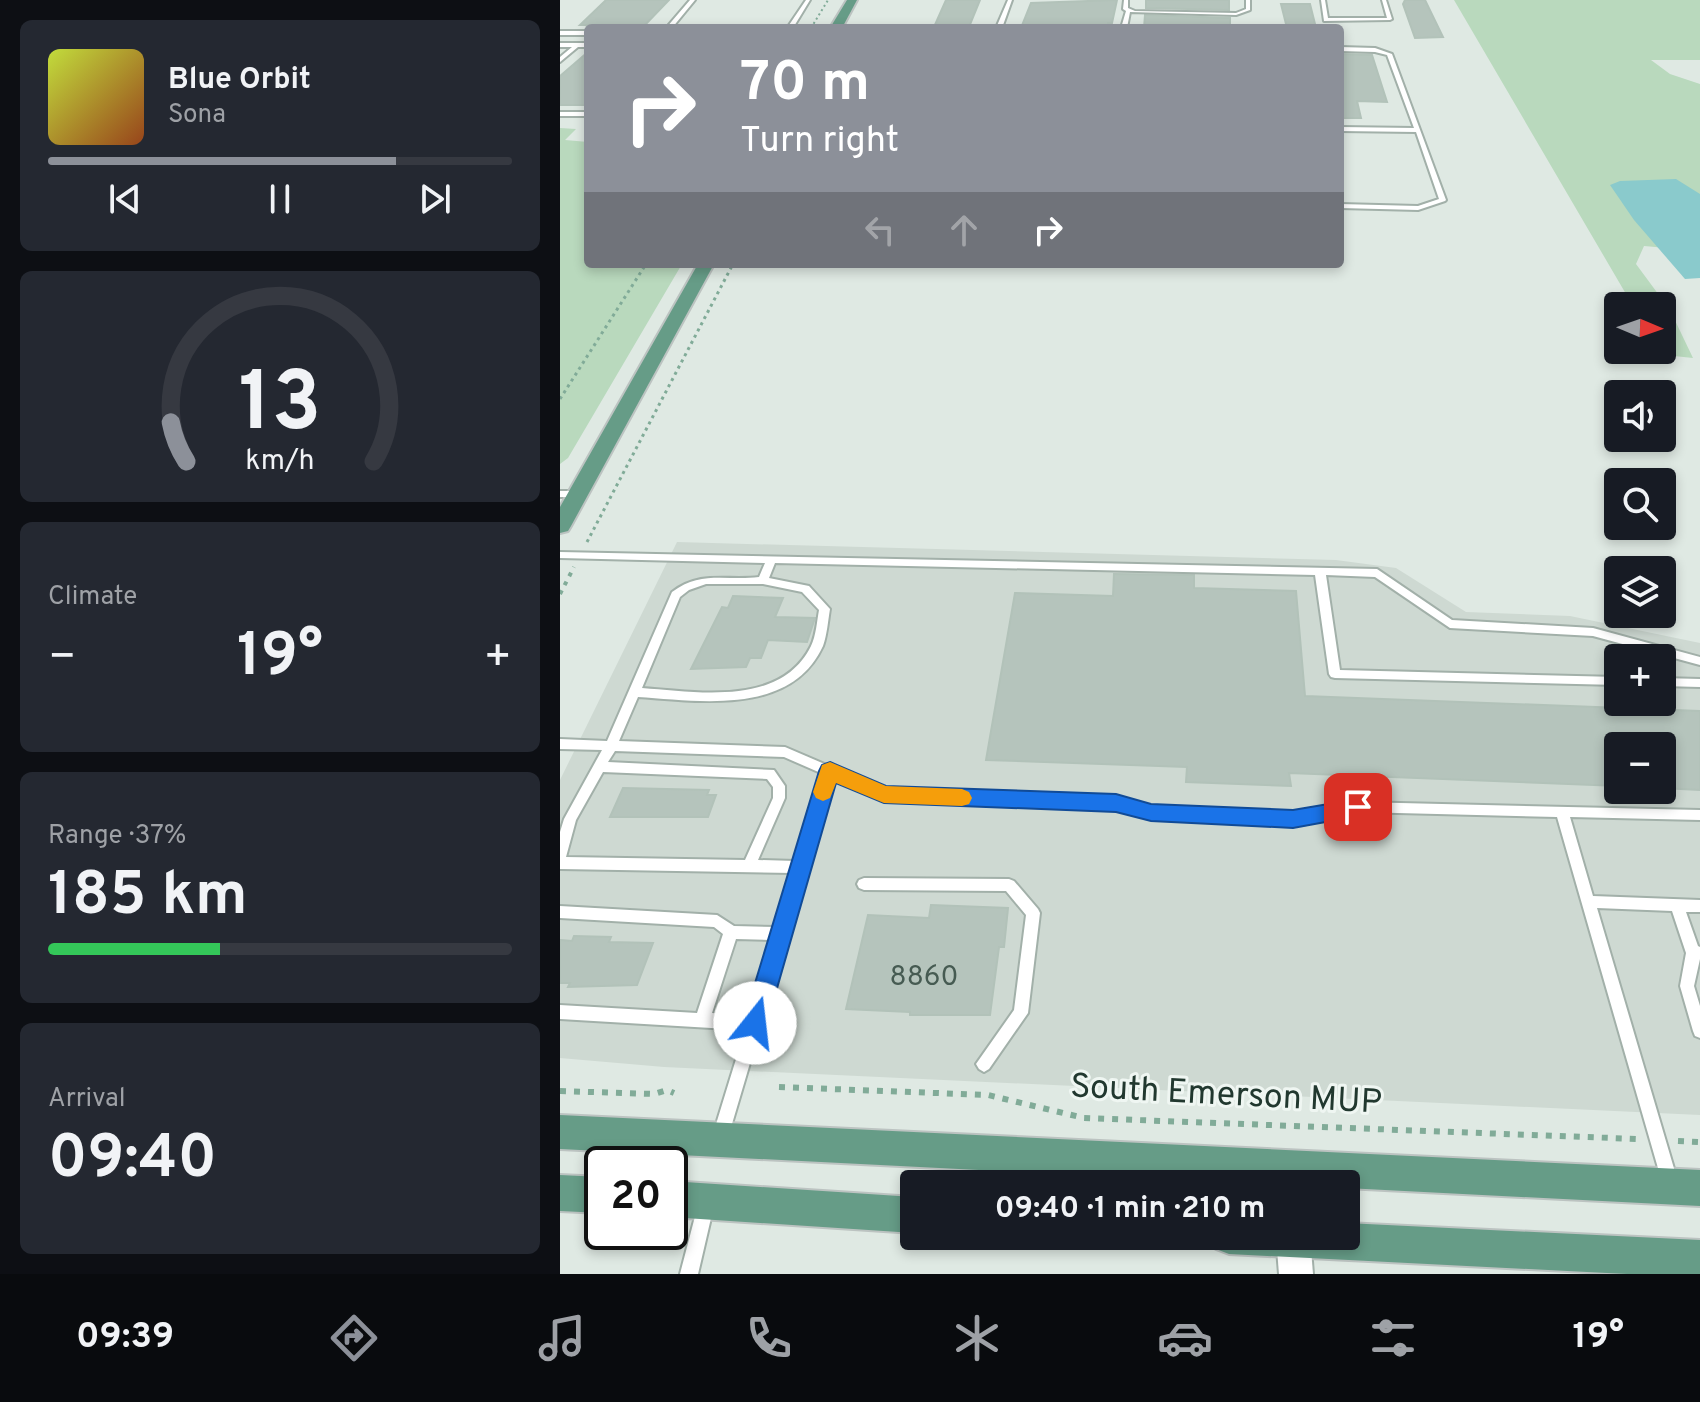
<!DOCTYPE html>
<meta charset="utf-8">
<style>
:root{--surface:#171b24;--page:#242831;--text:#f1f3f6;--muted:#9ea1a6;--line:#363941;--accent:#8c9099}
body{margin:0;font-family:Overpass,sans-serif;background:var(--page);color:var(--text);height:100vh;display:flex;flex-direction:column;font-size:30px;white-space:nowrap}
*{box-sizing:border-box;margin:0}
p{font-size:26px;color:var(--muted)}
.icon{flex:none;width:44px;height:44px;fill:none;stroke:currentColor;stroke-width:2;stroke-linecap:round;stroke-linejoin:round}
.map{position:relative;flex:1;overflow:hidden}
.drawer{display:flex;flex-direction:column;gap:20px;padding:20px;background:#0d0f14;width:560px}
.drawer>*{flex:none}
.hud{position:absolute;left:24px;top:24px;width:760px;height:244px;border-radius:8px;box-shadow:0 4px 12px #0003;background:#8c9099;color:#fff;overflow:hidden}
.needle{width:52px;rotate:92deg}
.fabs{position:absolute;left:1044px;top:292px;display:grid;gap:16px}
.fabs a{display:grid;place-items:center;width:72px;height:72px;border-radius:8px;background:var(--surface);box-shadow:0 4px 12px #0003;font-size:40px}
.speed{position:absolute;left:24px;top:1146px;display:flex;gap:16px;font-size:40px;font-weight:700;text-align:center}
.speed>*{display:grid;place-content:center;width:104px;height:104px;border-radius:50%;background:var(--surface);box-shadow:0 4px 12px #0003;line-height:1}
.speed .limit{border:4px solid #111;border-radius:12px;background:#fff;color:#111}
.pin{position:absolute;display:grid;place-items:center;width:68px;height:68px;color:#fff;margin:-34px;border-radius:16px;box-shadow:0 4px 12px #0006}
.me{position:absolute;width:88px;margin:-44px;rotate:16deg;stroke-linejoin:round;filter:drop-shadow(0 0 6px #0008)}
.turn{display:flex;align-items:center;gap:28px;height:168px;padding:0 24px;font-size:36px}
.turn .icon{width:104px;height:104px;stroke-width:2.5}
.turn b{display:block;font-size:56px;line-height:68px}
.lanes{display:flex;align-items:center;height:76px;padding:0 24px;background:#0003;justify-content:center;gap:40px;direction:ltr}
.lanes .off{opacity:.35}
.big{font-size:60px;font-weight:700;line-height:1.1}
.drawer .card{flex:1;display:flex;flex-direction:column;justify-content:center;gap:12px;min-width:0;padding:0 28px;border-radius:12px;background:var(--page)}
.drawer .dial{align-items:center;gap:0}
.dial svg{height:208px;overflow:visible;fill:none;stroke:var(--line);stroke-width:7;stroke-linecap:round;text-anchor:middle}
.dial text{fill:var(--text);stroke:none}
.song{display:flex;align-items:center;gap:24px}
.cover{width:96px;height:96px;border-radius:12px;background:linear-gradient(135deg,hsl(70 70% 55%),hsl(20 70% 35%))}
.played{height:8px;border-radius:4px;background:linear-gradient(90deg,var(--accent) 75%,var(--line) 75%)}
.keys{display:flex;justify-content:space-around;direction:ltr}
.heat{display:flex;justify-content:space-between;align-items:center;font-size:44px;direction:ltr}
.charge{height:12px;border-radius:6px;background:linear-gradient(90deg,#34c759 37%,var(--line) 0)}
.trip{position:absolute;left:340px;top:1170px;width:460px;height:80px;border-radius:8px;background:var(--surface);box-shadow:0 4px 12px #0003;font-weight:700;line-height:80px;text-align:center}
.dock{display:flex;height:128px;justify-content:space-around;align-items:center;background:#090b0e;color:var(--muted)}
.dock .icon{width:56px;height:56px}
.dock .on{color:var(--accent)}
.dock b{font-size:36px;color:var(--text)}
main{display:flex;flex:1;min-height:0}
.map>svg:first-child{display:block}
.built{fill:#ced9d2;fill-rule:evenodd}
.green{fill:#b9d9bd}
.water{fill:#8acacc}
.building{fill:#b5c4bc;stroke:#b2c2b9;stroke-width:2}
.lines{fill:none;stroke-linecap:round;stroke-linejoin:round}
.service-casing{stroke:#a2b0a9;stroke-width:4}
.minor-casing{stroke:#a2b0a9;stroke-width:4}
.primary-casing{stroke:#bcc3c1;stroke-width:4}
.path-far3{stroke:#81ab98;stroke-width:2;stroke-dasharray:2 3;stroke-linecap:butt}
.path-far2{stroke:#81ab98;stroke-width:3;stroke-dasharray:3 4;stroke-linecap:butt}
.path-far1{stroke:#81ab98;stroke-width:4;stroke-dasharray:4 6;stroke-linecap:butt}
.path{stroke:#81ab98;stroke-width:6;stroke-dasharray:6 8;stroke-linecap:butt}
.service{fill:#fff;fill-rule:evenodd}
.minor{fill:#fff;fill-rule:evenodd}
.primary{fill:#669c87;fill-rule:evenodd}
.route{fill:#1a73e8;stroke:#114b97;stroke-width:2}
.slow{fill:#f59e0b}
.labels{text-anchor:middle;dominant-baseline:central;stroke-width:6;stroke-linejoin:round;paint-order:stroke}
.near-number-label{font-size:28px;fill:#465b52}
.near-street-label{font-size:34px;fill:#21382f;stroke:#eff6f2}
</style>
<main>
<section class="drawer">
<div class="card">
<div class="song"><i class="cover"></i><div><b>Blue Orbit</b><p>Sona</p></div></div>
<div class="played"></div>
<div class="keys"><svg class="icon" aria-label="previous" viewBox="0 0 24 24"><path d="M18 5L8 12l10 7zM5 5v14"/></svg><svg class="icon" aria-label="pause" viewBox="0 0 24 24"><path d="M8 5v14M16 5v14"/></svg><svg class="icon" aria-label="next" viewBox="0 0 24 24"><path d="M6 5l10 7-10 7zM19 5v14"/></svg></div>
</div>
<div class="card dial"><svg viewBox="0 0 100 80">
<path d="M14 69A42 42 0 1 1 86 69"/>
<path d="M14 69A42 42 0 0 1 8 54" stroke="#8c9099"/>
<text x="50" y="56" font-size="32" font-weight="700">13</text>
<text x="50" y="72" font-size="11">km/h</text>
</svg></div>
<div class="card"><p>Climate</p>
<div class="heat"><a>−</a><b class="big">19°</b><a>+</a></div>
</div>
<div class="card"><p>Range · 37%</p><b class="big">185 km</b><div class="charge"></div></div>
<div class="card"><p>Arrival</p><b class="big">09:40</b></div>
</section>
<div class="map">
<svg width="1140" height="1274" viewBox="0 0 1140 1274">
<rect width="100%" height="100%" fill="#dfe9e3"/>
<path class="built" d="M 117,542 L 776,560 L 836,568 L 906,612 L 1010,616 L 1140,643 L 1140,1115 L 104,1067 L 0,1058 L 0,780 ZM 1058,658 L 1102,658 L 1102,702 L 1058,702 ZM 1058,746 L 1102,746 L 1102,790 L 1058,790 Z"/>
<path class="green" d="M 894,0 L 1140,0 L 1140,60 L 1091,60 L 1110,74 L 1140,84 L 1140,251 L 1084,246 L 1076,264 L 1110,310 L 1133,358 L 1114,356 L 1102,343 L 1102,306 L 1073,306 Z
M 0,128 L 16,129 L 5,140 L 28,142 L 28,264 L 122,264 L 8,458 L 0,464 Z"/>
<path class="water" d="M 1116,179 L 1140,194 L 1140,278 L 1125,279 L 1074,220 L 1050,185 L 1060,181 Z"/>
<path class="building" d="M 46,0 L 109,0 L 85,25 L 20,25 Z
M 386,0 L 420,0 L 409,27 L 374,27 Z
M 557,0 L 552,23 L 548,23 L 547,28 L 461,28 L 471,3 Z
M 586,0 L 669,0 L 669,10 L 586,8 Z
M 845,0 L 865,0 L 883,37 L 855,38 L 843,4 Z
M 721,4 L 750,4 L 756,28 L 727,28 Z
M 585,15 L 670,18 L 670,28 L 584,28 Z
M 28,52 L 28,105 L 0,105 L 0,76 Z
M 780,54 L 812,55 L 827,102 L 797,101 L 801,118 L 780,118 Z
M 554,574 L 634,575 L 634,588 L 736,591 L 745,696 L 1140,711 L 1140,790 L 1102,788 L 1102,746 L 1058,746 L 1058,786 L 729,773 L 731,786 L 626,782 L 627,767 L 426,760 L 455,593 L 553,596 Z
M 173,596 L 223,598 L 215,617 L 255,618 L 247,642 L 208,640 L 201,658 L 190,658 L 186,667 L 131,669 L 162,607 L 168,608 Z
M 63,788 L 149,790 L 147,795 L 156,795 L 148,817 L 50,817 Z
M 371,905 L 448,908 L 444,947 L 439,947 L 430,1015 L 350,1015 L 350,1012 L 286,1009 L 308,915 L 369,918 Z
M 14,936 L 51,937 L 49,942 L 93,943 L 77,985 L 8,987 L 10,983 L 0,983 L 0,940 L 12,941 Z"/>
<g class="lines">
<defs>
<path id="service" d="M 130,0 L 135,0 L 112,28 L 106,28 Z
M 246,0 L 250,0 L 233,28 L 227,28 Z
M 448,0 L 452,0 L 442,28 L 436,28 Z
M 564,0 L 568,0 L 568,8 L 575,11 L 676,13 L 686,9 L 686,0 L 690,0 L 690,10 L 676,15 L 570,12 L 567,28 L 561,28 L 566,11 L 563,9 Z
M 761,0 L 765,0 L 768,18 L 827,18 L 822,0 L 826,0 L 832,19 L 830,20 L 764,21 Z
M 0,31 L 28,31 L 28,35 L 0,35 Z
M 0,43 L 28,43 L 28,47 L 18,47 L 0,62 L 0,57 L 12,47 L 0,47 Z
M 780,47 L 815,48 L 832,54 L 886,200 L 885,201 L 858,210 L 780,208 L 780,204 L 858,206 L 879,199 L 856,132 L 780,131 L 780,127 L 854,128 L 827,55 L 815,52 L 780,51 Z
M 0,112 L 28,112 L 28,116 L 0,116 Z
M 0,491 L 18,491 L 23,494 L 18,497 L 0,497 Z
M 0,552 L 817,569 L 892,620 L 1033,628 L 1140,657 L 1140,665 L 1033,636 L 890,628 L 815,577 L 766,575 L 780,670 L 1058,677 L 1058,685 L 775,678 L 771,677 L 769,674 L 755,575 L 215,563 L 209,578 L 249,586 L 270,609 C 268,621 267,635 263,646 C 231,716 140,701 78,697 L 59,741 L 225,747 L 325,790 L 556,798 L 591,808 L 733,814 L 798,802 L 1140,810 L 1140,820 L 1010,817 L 1033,896 L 1140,900 L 1140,912 L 1126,912 L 1138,946 L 1140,947 L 1140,959 L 1134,986 L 1140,1006 L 1140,1038 L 1135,1036 L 1133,1031 L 1120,986 L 1126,953 L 1112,911 L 1037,908 L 1118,1182 L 1116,1188 L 1110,1190 L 1104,1188 L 1102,1182 L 997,817 L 798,812 L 733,824 L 591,818 L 556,808 L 324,800 L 274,779 L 169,1134 L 167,1140 L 161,1142 L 155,1140 L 153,1134 L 185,1030 L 0,1019 L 0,1005 L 137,1013 L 163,934 L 154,927 L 0,918 L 0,906 L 157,915 L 174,926 L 216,927 L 233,873 L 0,869 L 0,832 L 4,819 L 42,750 L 0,749 L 0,739 L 47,741 L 112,592 C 141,570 166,581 199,577 L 205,563 L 0,558 ZM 146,584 L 203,584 L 242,592 L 259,610 C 257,621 256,636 251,646 C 221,707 137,692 82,688 L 120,597 L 129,590 ZM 55,751 L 224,757 L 263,774 L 236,861 L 198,860 L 225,798 L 225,786 L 214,770 L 48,762 ZM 43,772 L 207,779 L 213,787 L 213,798 L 185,860 L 6,857 L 16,820 ZM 176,939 L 212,940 L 189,1015 L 152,1013 Z
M 1102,678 L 1140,679 L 1140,687 L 1102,686 Z
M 304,878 L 449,879 L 454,881 L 478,909 L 480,913 L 468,1013 L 429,1069 L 424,1072 L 419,1069 L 416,1064 L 454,1010 L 466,915 L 446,891 L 304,890 L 299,888 L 297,884 L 299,880 Z
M 146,1197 L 152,1199 L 154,1205 L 138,1274 L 120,1274 L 138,1205 L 140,1199 Z"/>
<path id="minor" d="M 716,1236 L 750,1236 L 753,1274 L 719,1274 Z"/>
<path id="primary" d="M 287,0 L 297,0 L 282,28 L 270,28 Z
M 138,264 L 154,264 L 11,526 L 8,531 L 0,533 L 0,507 Z
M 0,1115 L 1140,1170 L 1140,1206 L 786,1188 L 786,1184 L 700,1184 L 0,1149 Z
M 0,1175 L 42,1177 L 42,1213 L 0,1211 Z
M 110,1181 L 354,1197 L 354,1233 L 110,1217 Z
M 786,1223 L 1140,1240 L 1140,1274 L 1067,1274 L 669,1254 L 656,1249 L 651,1236 L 786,1236 Z"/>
</defs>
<use href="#service" class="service-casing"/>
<use href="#minor" class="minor-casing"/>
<use href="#primary" class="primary-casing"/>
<path class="path-far3" d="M 251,28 L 268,0"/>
<path class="path-far2" d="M 0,399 L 86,264
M 27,542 L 173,264"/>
<path class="path-far1" d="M 0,594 L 14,567"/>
<path class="path" d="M 219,1087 L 428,1095 L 524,1118 L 1078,1139
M 0,1091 L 94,1094 L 107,1090 L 114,1093
M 1118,1141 L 1140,1142"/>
<use href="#service" class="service"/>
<use href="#minor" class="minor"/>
<use href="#primary" class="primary"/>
</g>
<path class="route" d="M 270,762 L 326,786 L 556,794 L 591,804 L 733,810 L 798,799 L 805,801 L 808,807 L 805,814 L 798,816 L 733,828 L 591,821 L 556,812 L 324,803 L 276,783 L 207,1023 L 204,1031 L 195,1035 L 187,1031 L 183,1023 L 259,771 L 262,765 Z"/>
<path class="slow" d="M 270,762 L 326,786 L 402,789 L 409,792 L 412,798 L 409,804 L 402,806 L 324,803 L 276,783 L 270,798 L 263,801 L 256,798 L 253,792 L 262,765 Z"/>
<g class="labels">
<g class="near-number-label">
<text x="364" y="978">8860</text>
</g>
<g class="near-street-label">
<text transform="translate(666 1096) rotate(3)">South Emerson MUP</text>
</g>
</g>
</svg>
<div class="fabs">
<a><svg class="needle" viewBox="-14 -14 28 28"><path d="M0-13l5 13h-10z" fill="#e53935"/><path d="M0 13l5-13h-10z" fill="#9ea1a6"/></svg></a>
<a><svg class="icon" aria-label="sound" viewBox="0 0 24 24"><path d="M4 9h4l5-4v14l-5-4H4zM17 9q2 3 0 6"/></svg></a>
<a><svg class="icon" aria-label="search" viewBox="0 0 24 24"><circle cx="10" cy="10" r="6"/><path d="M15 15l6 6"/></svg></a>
<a><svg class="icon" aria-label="layers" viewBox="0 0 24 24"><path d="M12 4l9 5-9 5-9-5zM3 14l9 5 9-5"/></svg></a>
<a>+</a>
<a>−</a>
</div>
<div class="speed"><div class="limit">20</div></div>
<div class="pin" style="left:798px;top:807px;background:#d93025"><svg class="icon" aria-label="arrive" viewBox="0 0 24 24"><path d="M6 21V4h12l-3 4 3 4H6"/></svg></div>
<svg class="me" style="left:195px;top:1023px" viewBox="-20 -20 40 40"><circle r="19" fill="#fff"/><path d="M0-13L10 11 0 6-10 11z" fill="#1a73e8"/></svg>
<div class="trip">09:40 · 1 min · 210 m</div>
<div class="hud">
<div class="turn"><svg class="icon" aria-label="right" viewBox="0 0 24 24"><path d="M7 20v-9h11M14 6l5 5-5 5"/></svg><div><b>70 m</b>Turn right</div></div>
<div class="lanes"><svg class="icon off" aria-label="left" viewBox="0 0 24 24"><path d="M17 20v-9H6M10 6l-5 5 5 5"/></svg><svg class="icon off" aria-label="ahead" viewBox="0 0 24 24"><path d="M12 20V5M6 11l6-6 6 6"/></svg><svg class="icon" aria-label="right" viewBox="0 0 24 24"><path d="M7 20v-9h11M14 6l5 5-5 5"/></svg></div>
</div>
</div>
</main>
<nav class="dock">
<b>09:39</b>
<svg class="icon on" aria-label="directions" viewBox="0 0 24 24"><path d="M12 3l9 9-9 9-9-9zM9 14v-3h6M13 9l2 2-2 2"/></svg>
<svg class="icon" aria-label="music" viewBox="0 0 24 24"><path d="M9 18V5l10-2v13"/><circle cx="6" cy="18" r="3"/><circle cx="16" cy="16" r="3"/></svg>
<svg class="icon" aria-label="phone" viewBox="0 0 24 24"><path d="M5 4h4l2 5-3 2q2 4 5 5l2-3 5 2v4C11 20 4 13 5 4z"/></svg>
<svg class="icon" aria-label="climate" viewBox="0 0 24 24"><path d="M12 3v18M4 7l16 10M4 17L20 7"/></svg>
<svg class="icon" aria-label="car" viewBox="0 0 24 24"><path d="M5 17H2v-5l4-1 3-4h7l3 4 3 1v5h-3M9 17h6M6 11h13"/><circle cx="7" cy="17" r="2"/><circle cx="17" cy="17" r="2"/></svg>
<svg class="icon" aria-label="filters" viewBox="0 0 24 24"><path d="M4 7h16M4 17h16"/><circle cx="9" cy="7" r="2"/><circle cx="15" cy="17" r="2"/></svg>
<b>19°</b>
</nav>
